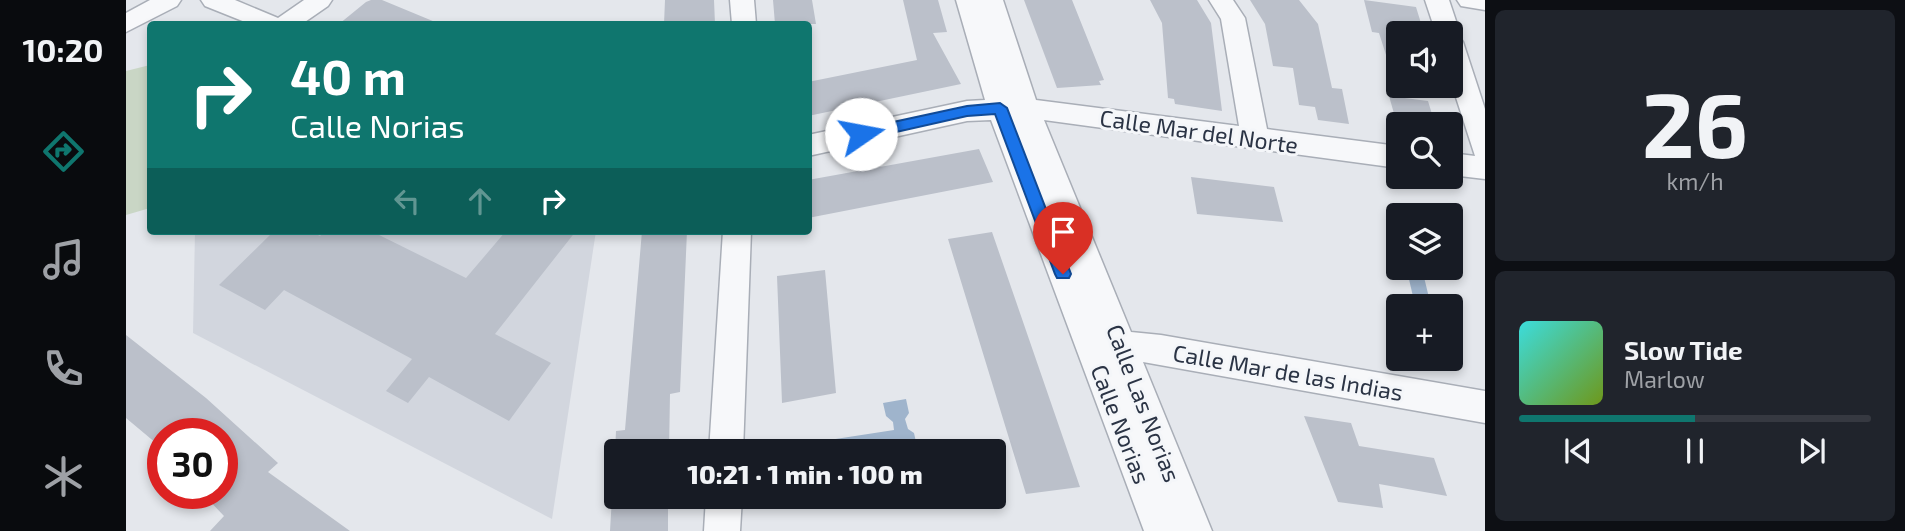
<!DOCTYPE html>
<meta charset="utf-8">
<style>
:root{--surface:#171b24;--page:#20242c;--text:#f1f3f6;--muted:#9ea1a6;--line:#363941;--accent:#0f766e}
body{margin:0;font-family:"Exo 2",sans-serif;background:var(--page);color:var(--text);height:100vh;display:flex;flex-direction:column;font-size:26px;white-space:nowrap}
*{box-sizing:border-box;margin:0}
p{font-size:23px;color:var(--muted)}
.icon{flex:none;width:38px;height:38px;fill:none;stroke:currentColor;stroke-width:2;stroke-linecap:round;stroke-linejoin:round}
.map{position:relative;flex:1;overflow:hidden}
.side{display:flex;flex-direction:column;gap:10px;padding:10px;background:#0d0f14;width:420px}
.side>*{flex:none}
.banner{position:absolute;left:21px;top:21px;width:665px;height:214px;border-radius:7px;box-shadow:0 4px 10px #0003;background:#0f766e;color:#fff;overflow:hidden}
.buttons{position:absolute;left:1260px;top:21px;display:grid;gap:14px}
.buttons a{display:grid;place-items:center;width:77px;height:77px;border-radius:7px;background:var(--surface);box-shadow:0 4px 10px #0003;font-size:35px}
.speed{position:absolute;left:21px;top:418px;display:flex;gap:14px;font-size:35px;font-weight:700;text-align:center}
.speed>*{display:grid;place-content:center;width:91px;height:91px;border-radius:50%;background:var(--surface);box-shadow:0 4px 10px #0003;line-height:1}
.speed .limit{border:10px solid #d22;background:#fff;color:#111}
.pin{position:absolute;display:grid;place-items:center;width:60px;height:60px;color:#fff;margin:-72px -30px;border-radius:50% 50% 50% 0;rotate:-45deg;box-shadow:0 0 7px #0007}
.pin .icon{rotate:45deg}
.me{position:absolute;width:77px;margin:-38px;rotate:78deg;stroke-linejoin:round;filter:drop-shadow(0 0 5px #0008)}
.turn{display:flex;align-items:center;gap:24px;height:147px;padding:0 28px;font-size:32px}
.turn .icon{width:91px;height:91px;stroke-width:2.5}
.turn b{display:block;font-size:49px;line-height:60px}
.lanes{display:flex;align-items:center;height:66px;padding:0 28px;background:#0003;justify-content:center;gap:35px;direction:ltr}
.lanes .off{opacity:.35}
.side .card{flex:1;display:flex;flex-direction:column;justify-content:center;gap:10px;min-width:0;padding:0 24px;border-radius:10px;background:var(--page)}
.side .dial{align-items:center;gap:0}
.dial b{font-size:91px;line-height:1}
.song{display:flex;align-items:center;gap:21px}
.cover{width:84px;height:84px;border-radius:10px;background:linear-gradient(135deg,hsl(180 70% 55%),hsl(80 70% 35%))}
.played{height:7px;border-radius:4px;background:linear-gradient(90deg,var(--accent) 50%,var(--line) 50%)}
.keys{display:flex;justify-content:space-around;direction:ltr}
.trip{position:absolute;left:478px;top:439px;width:402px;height:70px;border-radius:7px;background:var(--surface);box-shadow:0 4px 10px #0003;font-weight:800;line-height:70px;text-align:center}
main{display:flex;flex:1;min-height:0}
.dock{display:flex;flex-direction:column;width:126px;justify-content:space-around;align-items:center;background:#090b0e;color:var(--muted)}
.dock .icon{width:49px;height:49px}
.dock .on{color:var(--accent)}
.dock b{font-size:32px;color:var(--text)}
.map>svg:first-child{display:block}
.built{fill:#d2d6de}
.green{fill:#c9d6c5}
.water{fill:#9fb4cc}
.building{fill:#bbc0ca}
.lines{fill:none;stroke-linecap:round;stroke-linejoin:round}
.street-casing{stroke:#a9aeb7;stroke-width:3}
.street{fill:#f7f8fa;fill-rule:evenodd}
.route{fill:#1a73e8;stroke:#114b97;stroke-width:2}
.labels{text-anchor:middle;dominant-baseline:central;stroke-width:6;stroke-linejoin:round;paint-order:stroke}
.street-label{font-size:23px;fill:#2b3445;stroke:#f4f6f9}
</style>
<main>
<nav class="dock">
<b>10:20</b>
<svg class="icon on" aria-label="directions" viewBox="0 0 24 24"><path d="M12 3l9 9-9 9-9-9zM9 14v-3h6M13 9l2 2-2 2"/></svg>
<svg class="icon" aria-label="music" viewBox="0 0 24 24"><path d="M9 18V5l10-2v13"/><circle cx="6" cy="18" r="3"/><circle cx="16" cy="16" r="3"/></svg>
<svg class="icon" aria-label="phone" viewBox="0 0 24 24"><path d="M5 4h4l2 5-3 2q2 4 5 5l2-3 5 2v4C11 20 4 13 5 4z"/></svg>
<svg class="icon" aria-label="climate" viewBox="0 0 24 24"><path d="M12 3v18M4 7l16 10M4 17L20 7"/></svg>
</nav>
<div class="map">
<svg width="1359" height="531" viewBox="0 0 1359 531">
<rect width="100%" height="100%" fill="#e4e7ec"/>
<path class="built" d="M 69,231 L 470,231 L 426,519 L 67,333 Z"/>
<path class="green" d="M 24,65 L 24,208 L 0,215 L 0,71 Z"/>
<path class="water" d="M 1282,275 L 1298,277 L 1305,306 L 1289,305 Z
M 780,399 L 783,413 L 779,419 L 782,429 L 788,433 L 792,451 L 698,451 L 703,440 L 768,430 L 767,422 L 760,416 L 757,403 Z"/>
<path class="building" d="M 245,0 L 256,0 L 314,24 L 213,24 L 240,2 Z
M 539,0 L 588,0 L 589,24 L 538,24 Z
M 647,0 L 686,0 L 690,24 L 649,24 Z
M 777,0 L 812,0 L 821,32 L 807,33 L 835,84 L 682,116 L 682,82 L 791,60 Z
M 898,0 L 946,0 L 978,80 L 973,81 L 975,85 L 931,88 Z
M 1024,0 L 1071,0 L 1085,23 L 1096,111 L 1049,104 L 1048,99 L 1042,98 L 1036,23 Z
M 1124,0 L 1173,0 L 1192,24 L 1206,88 L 1216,89 L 1223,124 L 1192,120 L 1189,107 L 1173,105 L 1167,68 L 1147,66 L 1139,24 Z
M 1238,0 L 1290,7 L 1298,33 L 1272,33 L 1272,80 L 1268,80 L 1253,33 L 1246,32 Z
M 1263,96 L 1302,101 L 1309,124 L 1271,124 Z
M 853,149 L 867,182 L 682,218 L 682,180 Z
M 1065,177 L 1148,187 L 1157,222 L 1071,214 Z
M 148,231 L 184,231 L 194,236 L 199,231 L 245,231 L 340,278 L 380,231 L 450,231 L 369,334 L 425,363 L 383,421 L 303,377 L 282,403 L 260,391 L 286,359 L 158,290 L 139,310 L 93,285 Z
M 516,231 L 561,231 L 554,392 L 544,394 L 543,452 L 489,452 L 490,431 L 499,430 Z
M 866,232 L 954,487 L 900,494 L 822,239 Z
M 699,270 L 710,393 L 656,403 L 651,276 Z
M 0,335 L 80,398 L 152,463 L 142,472 L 224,531 L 84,531 L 98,516 L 77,494 L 96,494 L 96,434 L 37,434 L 37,449 L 0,418 Z
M 1178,416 L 1225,423 L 1233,446 L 1308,458 L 1321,496 L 1253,484 L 1257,508 L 1212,502 Z
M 486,497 L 542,497 L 542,531 L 484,531 Z"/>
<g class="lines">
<defs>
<path id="street" d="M 24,0 L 55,0 L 51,6 L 0,32 L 0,13 Z
M 75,0 L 109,0 L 152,18 L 178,0 L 206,0 L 202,6 L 176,24 L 124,24 L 79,6 Z
M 604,0 L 628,0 L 630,24 L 606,24 Z
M 830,0 L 877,0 L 910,100 L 1113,126 L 1095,19 L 1083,0 L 1107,0 L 1119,18 L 1141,129 L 1272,146 L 1272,168 L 918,120 L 1005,332 L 1035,335 L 1359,391 L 1359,423 L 1017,362 L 1086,531 L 1018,531 L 865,120 L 841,121 L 682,156 L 682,135 L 841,101 L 859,100 Z
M 1299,0 L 1323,0 L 1334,33 L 1333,36 L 1337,42 L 1359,109 L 1359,179 L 1325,175 L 1325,153 L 1349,156 L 1325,82 L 1325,33 L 1310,33 Z
M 1331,0 L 1359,0 L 1359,10 L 1335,6 Z
M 597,231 L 625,231 L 617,452 L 583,452 Z
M 580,497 L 616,497 L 614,531 L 578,531 Z"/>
</defs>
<use href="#street" class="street-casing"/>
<use href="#street" class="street"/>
</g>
<path class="route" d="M 874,103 L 881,108 L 945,274 L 943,278 L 931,278 L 929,274 L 869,114 L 841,116 L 735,140 L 728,134 L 735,129 L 841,106 Z"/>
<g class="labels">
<g class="street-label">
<text transform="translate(1073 131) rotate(8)">Calle Mar del Norte</text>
<text transform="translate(1162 372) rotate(10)">Calle Mar de las Indias</text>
<text transform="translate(1018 403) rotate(69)">Calle Las Norias</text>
<text transform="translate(995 424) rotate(69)">Calle Norias</text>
</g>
</g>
</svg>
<div class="buttons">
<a><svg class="icon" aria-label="sound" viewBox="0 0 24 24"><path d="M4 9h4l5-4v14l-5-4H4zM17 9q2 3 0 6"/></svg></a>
<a><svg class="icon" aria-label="search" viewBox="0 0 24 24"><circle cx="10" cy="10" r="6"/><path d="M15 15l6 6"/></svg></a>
<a><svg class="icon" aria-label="layers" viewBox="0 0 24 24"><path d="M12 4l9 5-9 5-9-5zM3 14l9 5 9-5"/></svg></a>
<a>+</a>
</div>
<div class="speed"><div class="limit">30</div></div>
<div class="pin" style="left:937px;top:274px;background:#d93025"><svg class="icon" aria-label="arrive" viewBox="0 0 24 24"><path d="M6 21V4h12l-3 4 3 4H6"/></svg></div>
<svg class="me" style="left:735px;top:134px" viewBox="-20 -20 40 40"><circle r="19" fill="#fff"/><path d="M0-13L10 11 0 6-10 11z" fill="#1a73e8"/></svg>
<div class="trip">10:21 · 1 min · 100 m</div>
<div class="banner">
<div class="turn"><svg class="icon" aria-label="right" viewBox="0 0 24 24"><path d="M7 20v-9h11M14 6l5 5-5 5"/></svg><div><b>40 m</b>Calle Norias</div></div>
<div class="lanes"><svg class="icon off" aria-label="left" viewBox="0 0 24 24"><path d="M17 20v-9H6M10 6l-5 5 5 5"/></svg><svg class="icon off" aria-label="ahead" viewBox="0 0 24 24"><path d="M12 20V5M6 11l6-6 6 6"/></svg><svg class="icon" aria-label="right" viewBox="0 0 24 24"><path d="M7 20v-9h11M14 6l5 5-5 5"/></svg></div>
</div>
</div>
<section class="side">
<div class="card dial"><b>26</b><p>km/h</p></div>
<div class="card">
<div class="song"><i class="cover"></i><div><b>Slow Tide</b><p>Marlow</p></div></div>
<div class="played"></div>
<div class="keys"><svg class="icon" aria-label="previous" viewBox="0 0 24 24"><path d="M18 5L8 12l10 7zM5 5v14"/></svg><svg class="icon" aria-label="pause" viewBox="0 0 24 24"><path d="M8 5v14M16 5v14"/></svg><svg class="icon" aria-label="next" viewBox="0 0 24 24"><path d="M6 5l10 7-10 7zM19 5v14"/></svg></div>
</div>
</section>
</main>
